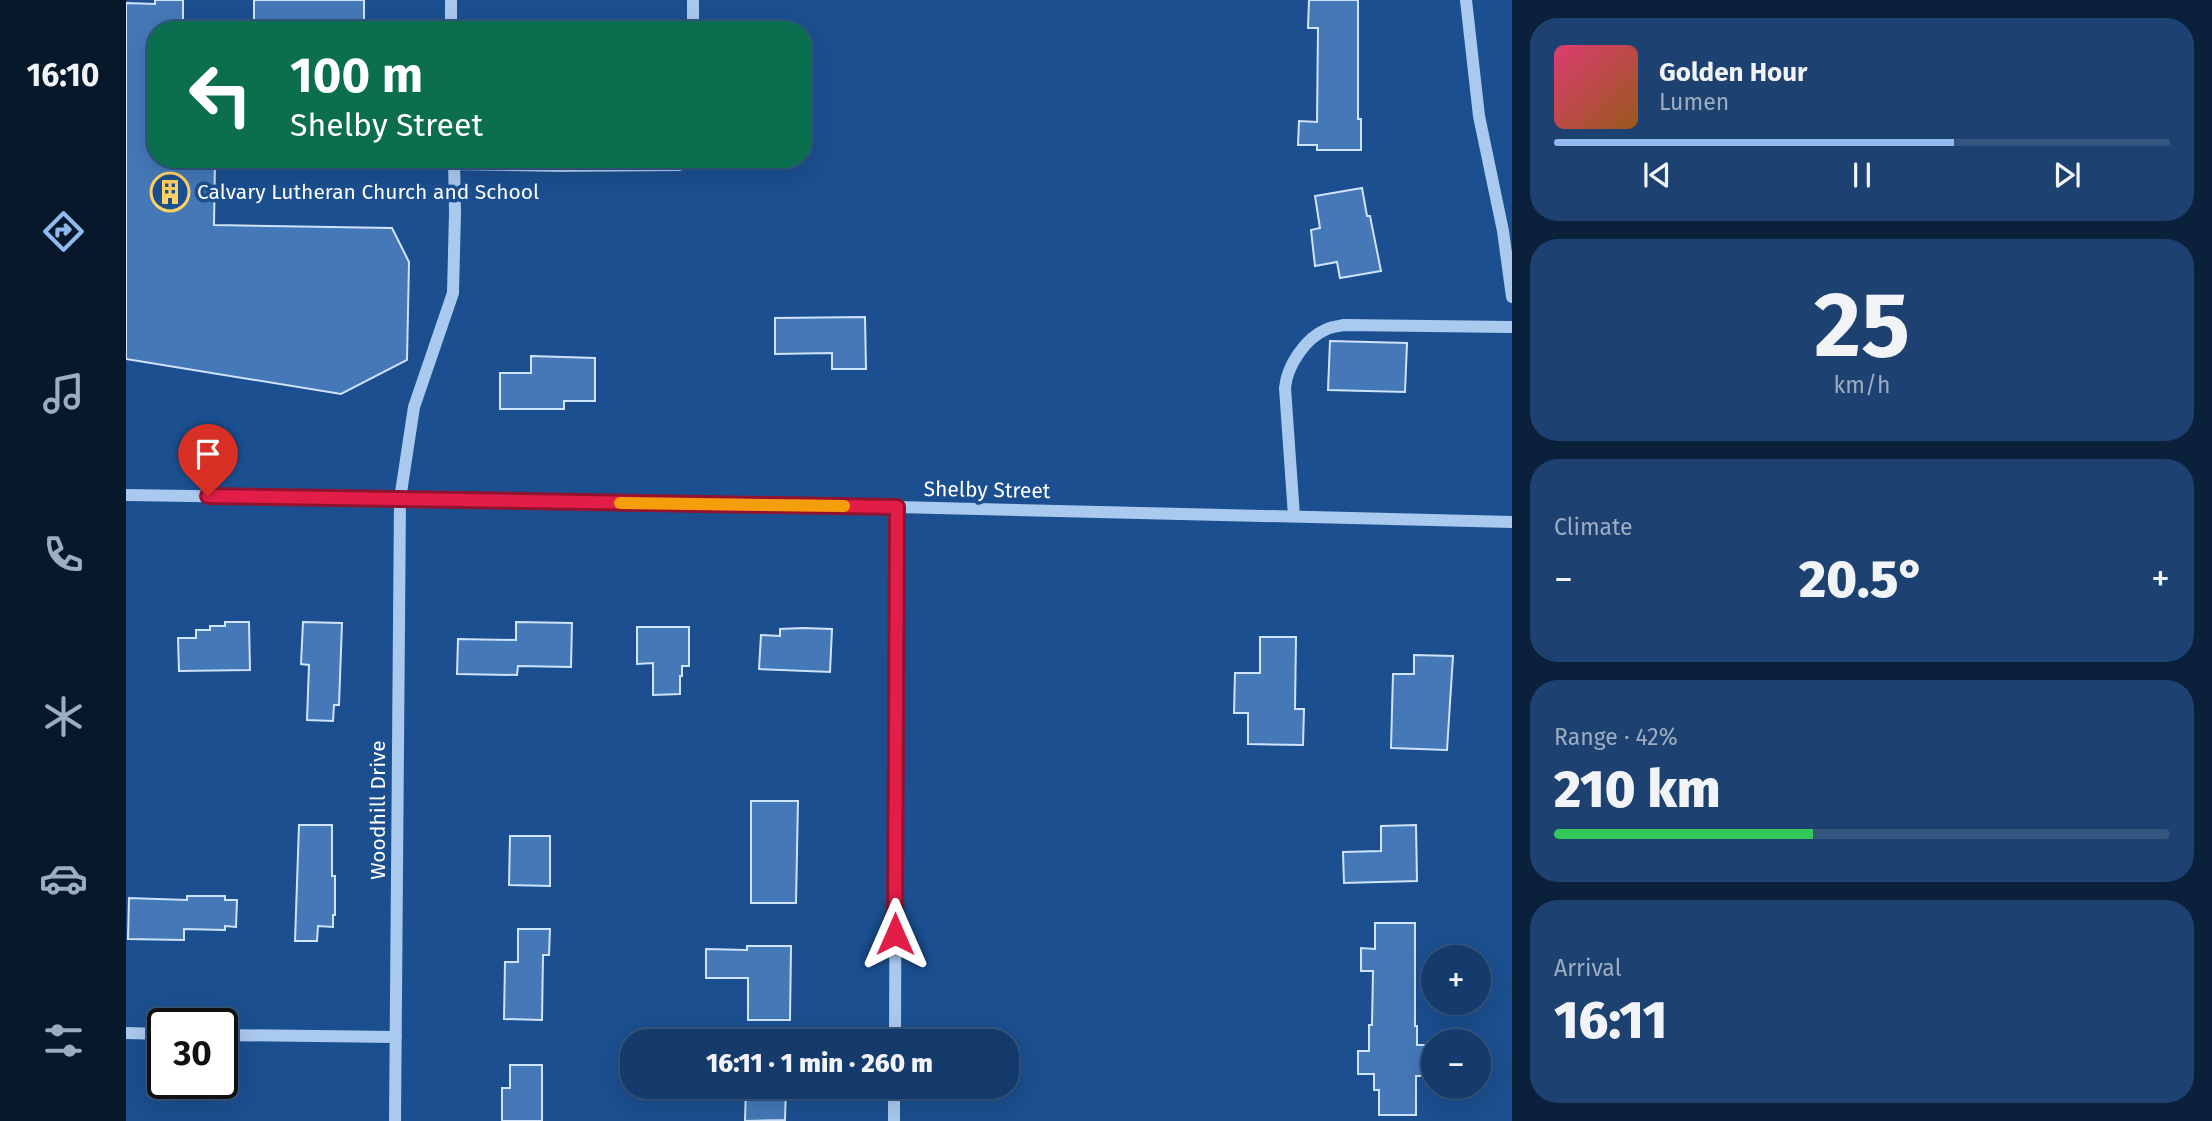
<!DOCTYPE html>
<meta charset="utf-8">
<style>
:root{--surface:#143b6b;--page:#1d4271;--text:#f1f3f6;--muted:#9dadc1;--line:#33557e;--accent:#90b9f0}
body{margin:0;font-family:"Fira Sans",sans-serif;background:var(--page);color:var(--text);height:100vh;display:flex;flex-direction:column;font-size:26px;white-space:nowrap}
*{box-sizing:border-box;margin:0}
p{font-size:23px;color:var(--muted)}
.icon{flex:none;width:38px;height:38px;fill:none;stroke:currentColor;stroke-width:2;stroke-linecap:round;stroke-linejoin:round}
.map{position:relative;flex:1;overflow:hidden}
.sheet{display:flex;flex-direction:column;gap:18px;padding:18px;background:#0b203b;width:700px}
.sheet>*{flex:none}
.guide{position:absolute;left:21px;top:21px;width:665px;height:147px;border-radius:28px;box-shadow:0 7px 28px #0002,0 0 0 2px var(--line);background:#0b6e4f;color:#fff;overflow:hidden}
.controls{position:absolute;left:1295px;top:945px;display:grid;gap:14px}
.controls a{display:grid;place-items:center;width:70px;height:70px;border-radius:50%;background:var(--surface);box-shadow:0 7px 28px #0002,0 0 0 2px var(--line);font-size:35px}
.speed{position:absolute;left:21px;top:1008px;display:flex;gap:14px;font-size:35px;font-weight:700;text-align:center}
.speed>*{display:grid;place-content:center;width:91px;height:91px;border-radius:50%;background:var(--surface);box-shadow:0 7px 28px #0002,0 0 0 2px var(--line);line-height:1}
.speed .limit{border:4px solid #111;border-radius:10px;background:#fff;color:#111}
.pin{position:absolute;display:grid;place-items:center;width:60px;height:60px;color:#fff;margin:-72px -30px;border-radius:50% 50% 50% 0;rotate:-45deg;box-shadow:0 0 7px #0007}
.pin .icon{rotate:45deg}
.me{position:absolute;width:77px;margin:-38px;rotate:0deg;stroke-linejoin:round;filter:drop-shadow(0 0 5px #0008)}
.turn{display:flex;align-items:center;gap:24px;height:147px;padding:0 28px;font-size:32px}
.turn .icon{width:91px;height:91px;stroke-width:2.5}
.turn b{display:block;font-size:49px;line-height:60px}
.big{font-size:52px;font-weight:800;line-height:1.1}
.sheet .card{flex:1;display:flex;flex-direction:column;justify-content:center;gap:10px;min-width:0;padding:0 24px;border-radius:28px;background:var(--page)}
.sheet .dial{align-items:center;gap:0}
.dial b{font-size:91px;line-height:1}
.song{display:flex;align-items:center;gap:21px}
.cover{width:84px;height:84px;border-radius:10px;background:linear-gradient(135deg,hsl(340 70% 55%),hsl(30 70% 35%))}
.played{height:7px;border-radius:4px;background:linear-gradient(90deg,var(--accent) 65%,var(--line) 65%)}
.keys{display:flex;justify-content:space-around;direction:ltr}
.heat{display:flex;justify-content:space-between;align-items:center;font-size:38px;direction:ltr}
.charge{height:10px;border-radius:5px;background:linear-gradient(90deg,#34c759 42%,var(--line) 0)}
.trip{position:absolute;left:494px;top:1029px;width:399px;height:70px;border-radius:28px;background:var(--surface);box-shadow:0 7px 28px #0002,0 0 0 2px var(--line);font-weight:800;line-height:70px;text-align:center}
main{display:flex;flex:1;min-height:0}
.tab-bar{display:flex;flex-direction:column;width:126px;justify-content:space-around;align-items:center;background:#08182b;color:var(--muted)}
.tab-bar .icon{width:49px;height:49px}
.tab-bar .current{color:var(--accent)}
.tab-bar b{font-size:32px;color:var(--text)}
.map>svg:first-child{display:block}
.building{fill:#4478b7;stroke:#cfe3fa;stroke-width:2}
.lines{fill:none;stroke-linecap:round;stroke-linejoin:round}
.minor{stroke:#a9c9ee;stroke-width:12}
.route-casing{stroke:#92132f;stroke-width:18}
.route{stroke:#e11d48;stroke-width:12}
.slow{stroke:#f59e0b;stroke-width:12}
.labels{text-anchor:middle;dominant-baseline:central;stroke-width:7;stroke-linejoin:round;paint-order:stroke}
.poi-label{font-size:21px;fill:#fff;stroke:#1b4f8f;text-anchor:start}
.street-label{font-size:21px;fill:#fff;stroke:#1b4f8f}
</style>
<main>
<nav class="tab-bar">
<b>16:10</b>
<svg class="icon current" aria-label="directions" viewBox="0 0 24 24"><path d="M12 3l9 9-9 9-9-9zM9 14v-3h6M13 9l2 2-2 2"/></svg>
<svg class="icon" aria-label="music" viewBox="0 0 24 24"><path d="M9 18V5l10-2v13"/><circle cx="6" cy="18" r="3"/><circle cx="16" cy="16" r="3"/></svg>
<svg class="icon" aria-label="phone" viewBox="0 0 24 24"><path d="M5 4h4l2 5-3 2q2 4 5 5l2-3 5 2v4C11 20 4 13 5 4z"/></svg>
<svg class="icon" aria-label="climate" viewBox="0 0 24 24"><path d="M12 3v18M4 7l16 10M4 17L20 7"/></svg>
<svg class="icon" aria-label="car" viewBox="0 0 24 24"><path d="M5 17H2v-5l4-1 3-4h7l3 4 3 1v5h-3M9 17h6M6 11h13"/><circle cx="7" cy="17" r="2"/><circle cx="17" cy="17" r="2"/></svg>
<svg class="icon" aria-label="filters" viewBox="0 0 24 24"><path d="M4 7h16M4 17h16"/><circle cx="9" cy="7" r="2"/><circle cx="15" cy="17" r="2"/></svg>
</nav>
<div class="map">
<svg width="1386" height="1121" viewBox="0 0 1386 1121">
<rect width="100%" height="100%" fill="#1b4f8f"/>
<path class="building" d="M 29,0 L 57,0 L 57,30 L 30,30 L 30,159 L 89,159 L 88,225 L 266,228 L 283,262 L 281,360 L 215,394 L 0,359 L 0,3 L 29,4 Z
M 128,0 L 238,0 L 238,30 L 128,30 Z
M 1183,0 L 1232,0 L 1232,119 L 1235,119 L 1235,150 L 1191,150 L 1191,145 L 1172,145 L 1173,121 L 1191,122 L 1192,28 L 1182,28 Z
M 1236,188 L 1241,216 L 1244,216 L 1255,271 L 1214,278 L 1211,262 L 1189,266 L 1185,230 L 1194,228 L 1189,196 Z
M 739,317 L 740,369 L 706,369 L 706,353 L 649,354 L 649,318 Z
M 1204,341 L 1281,343 L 1279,392 L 1202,390 Z
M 405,356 L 469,358 L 469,401 L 438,401 L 438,409 L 374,409 L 374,373 L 405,373 Z
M 99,622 L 123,622 L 124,670 L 53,671 L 52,638 L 70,638 L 70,630 L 84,630 L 84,626 L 99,626 Z
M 177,622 L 216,623 L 213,705 L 208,705 L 207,721 L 181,720 L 183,665 L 175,664 Z
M 390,622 L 446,623 L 445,667 L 392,666 L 391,675 L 331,674 L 332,639 L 390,640 Z
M 511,627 L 563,627 L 563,666 L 556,666 L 556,676 L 554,676 L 554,694 L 527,695 L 527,663 L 511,664 Z
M 677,628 L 706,629 L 704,672 L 633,669 L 635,635 L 654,636 L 654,629 Z
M 1134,637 L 1170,637 L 1169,709 L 1178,709 L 1177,745 L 1122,744 L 1122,713 L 1108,713 L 1109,673 L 1134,673 Z
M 1288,655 L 1327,656 L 1321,750 L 1265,748 L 1267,674 L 1288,674 Z
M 625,801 L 672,801 L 670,903 L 625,903 Z
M 173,825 L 206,825 L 206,876 L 209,876 L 209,915 L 207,915 L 207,927 L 192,926 L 191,941 L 169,941 Z
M 1290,825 L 1291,881 L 1218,883 L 1217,852 L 1255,851 L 1255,826 Z
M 384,836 L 424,836 L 424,886 L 383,885 Z
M 61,896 L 99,896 L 99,900 L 111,900 L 110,927 L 99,926 L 99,930 L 58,929 L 58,940 L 2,939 L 3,898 L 61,900 Z
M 1249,923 L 1289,923 L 1289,1026 L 1291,1026 L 1291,1045 L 1302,1045 L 1302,1076 L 1290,1076 L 1290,1115 L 1253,1115 L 1253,1090 L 1248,1090 L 1248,1074 L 1232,1074 L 1232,1051 L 1243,1051 L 1243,1025 L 1246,1025 L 1247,971 L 1235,971 L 1235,948 L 1249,949 Z
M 392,929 L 424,929 L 423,955 L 417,955 L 416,1020 L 378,1019 L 379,962 L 392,962 Z
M 621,946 L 665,946 L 664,1020 L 622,1020 L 622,978 L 580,978 L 580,949 L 621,950 Z
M 384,1065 L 416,1065 L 416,1121 L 376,1121 L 376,1088 L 384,1088 Z
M 620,1087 L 660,1087 L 659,1120 L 619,1121 Z"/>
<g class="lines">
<path class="minor" d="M 1340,0 L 1353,116 L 1377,231 L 1386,297
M 325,30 L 325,0
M 567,30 L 567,0
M 328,164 L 433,166 L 553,165 L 559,159
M 0,495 L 771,507 L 1386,522
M 1168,516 L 1159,388 C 1161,366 1179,338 1201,329 C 1206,327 1213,326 1218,325 L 1386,327
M 0,1033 L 37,1034
M 96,1035 L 270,1037
M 769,1041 L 771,507
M 269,1121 L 274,499 L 288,407 L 327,293 L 329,212 L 328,159
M 768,1121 L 768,1087"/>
</g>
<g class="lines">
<defs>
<path id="route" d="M 82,496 L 771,507 L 769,934"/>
</defs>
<use href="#route" class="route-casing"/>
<use href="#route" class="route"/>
<path class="slow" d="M 494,503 L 718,506"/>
</g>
<defs>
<symbol id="building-ring" viewBox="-11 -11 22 22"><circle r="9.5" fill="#1b4f8f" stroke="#ffd166" stroke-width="1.5"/><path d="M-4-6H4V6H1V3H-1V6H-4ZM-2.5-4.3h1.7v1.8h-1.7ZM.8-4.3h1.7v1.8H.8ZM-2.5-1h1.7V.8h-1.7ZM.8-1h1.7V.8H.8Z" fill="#ffd166"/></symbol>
</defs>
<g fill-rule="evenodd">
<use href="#building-ring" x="22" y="170" width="44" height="44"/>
</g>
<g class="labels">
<g class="poi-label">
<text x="71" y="192">Calvary Lutheran Church and School</text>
</g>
<g class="street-label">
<text transform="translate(861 490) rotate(1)">Shelby Street</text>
<text transform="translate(252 810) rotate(-90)">Woodhill Drive</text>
</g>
</g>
</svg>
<div class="controls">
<a>+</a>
<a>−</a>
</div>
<div class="speed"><div class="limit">30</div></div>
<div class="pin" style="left:82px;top:496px;background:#d93025"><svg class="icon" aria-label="arrive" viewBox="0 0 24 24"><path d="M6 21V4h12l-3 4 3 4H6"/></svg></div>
<svg class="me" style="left:769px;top:934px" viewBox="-20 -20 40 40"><path d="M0-17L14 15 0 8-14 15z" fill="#e11d48" stroke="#fff" stroke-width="4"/></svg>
<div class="trip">16:11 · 1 min · 260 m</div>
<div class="guide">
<div class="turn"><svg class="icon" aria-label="left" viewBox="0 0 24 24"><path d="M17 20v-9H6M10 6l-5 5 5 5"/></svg><div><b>100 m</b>Shelby Street</div></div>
</div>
</div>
<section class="sheet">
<div class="card">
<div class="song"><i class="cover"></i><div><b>Golden Hour</b><p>Lumen</p></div></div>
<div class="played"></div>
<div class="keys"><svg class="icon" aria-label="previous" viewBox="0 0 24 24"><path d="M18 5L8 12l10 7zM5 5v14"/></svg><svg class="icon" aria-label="pause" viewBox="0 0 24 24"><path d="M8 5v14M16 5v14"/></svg><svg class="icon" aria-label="next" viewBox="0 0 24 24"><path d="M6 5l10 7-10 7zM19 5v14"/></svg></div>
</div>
<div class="card dial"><b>25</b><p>km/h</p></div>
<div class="card"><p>Climate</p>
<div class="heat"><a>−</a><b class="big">20.5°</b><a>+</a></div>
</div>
<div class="card"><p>Range · 42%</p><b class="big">210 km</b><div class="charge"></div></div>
<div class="card"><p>Arrival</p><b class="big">16:11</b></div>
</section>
</main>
